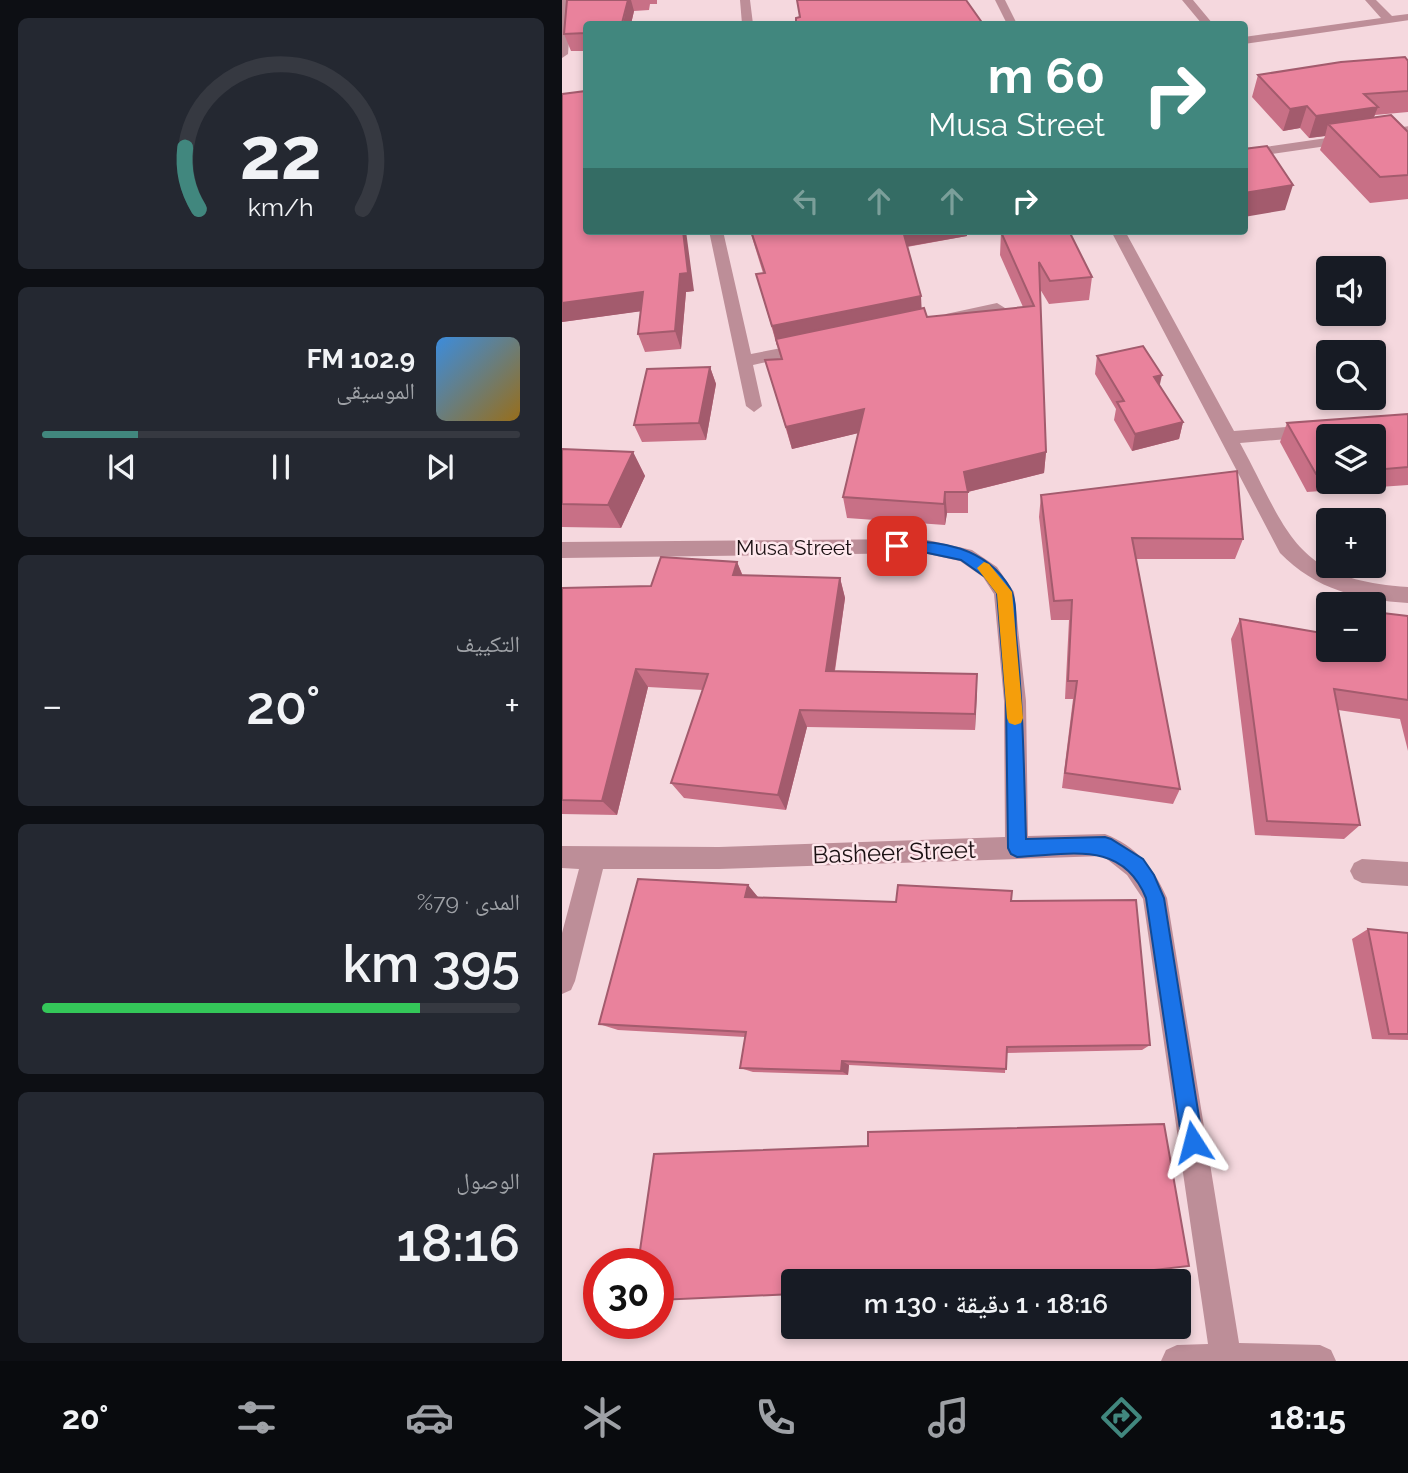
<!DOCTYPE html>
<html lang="ar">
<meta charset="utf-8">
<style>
:root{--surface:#171b24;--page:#242831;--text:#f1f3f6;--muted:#9ea1a6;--line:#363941;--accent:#41877e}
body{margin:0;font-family:Raleway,"Noto Naskh Arabic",sans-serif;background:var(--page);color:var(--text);direction:rtl;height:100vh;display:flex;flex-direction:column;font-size:26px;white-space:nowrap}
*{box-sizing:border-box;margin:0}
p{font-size:23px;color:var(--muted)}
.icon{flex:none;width:38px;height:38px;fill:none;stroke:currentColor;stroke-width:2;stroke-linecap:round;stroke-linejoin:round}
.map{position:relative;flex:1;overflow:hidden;direction:ltr}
.side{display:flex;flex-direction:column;gap:18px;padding:18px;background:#0d0f14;width:562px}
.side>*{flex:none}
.guide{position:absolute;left:21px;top:21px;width:665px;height:214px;border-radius:7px;box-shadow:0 4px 10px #0003;direction:rtl;background:#41877e;color:#fff;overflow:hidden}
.controls{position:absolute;left:754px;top:256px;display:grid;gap:14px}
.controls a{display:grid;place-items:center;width:70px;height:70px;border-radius:7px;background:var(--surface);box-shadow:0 4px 10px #0003;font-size:35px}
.speed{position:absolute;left:21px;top:1248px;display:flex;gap:14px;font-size:35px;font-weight:700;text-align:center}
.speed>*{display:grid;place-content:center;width:91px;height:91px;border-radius:50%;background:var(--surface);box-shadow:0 4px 10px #0003;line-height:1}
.speed .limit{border:10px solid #d22;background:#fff;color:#111}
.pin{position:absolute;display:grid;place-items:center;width:60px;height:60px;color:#fff;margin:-30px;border-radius:14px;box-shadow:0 4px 10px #0006}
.me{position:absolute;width:77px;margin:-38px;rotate:351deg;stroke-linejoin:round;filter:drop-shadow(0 0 5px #0008)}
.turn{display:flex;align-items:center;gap:24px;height:147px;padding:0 28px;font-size:32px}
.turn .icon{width:91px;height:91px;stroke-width:2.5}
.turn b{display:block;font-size:49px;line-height:60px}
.lanes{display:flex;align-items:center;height:66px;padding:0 28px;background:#0003;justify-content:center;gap:35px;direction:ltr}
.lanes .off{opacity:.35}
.big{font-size:52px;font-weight:600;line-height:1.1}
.side .tile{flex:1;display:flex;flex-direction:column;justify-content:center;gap:10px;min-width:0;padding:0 24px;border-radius:10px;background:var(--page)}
.side .dial{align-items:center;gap:0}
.dial svg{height:182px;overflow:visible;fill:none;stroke:var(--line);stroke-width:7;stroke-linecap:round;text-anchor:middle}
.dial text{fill:var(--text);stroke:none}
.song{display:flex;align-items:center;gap:21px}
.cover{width:84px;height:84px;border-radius:10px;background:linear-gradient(135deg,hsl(210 70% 55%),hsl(40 70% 35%))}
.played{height:7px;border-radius:4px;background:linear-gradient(90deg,var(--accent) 20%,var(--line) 20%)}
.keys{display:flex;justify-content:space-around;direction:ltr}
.heat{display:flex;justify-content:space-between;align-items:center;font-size:38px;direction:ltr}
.charge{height:10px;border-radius:5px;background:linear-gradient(90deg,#34c759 79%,var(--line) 0)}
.trip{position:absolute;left:219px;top:1269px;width:410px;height:70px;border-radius:7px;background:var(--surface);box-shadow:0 4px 10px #0003;font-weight:600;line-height:70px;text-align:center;direction:rtl}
.dock{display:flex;height:112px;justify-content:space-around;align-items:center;background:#090b0e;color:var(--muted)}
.dock .icon{width:49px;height:49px}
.dock .on{color:var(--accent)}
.dock b{font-size:32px;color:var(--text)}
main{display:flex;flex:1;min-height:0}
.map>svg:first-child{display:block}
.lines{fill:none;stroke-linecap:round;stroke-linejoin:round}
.minor{fill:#bd8e98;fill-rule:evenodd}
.wall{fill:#c87086;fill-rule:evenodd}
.shaded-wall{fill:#a35b6d}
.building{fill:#e9829c;stroke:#a35b6d;stroke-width:2}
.route{fill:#1a73e8;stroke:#114b97;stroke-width:2}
.slow{fill:#f59e0b}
.labels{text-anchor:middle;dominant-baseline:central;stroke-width:5;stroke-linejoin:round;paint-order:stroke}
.street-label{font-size:21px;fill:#1b1113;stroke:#fee7ec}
.near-street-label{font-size:24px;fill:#1b1113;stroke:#fee7ec}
</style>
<main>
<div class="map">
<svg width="847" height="1361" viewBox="0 0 847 1361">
<rect width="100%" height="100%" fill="#f5d8de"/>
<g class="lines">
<path class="minor" d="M 0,0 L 10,0 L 6,54 L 0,58 Z
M 178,0 L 188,0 L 191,24 L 180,24 Z
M 433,0 L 443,0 L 455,24 L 445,24 Z
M 620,0 L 631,0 L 651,24 L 640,24 Z
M 803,0 L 814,0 L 830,16 L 847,14 L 847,20 L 682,44 L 682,37 L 819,18 Z
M 847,126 L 847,134 L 682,158 L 682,150 Z
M 147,231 L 161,231 L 189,354 L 245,343 L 253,348 L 245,353 L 191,365 L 200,406 L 192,412 L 184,406 Z
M 549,231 L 563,231 L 672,431 L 750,425 L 756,427 L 759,431 L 756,435 L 750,437 L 678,443 C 727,533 731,580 847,587 L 847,603 C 797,600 754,590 718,553 Z
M 435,303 L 443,308 L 440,312 L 390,323 L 382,318 L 384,314 Z
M 361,539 L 410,550 L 435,567 L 452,592 L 464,701 L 466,836 L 543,834 C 574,846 592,868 605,898 L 677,1343 L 758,1345 L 769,1350 L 774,1361 L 599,1361 L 604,1350 L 615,1345 L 646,1344 L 581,899 L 565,875 L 541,856 L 157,869 L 41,869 L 13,981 L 9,990 L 0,994 L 0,933 L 17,869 L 0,868 L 0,846 L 157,847 L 443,837 L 442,701 L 432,594 L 421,577 L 398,561 L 361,553 L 0,558 L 0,542 Z
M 800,859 L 847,862 L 847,886 L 800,883 L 792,879 L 788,871 L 792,863 Z"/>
</g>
<path class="wall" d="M 5,0 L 95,0 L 95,4 L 88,4 L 87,10 L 72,11 L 69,24 L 24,24 L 24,51 L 9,51 L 2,34 Z
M 696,75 L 846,91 L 846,112 L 813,115 L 811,118 L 846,132 L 846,199 L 808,203 L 758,150 L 763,136 L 747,138 L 738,128 L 721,131 L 690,97 Z
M 0,94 L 132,291 L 124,292 L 119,349 L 83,352 L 76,334 L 79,311 L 0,322 Z
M 188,231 L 405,231 L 405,236 L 345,247 L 359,309 L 365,317 L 461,307 L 438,255 L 439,232 L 530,277 L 527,300 L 487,304 L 478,289 L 484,452 L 482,473 L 406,492 L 406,513 L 385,513 L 383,525 L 285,518 L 281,497 L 296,433 L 230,449 L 203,360 L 219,359 L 194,274 L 201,273 Z
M 535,356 L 598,386 L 621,422 L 617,439 L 570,451 L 552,420 L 554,409 L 533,374 Z
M 148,367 L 154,384 L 144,440 L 80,442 L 72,425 Z
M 846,414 L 846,485 L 745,492 L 718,442 L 725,423 ZM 766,436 L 812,436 L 812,481 L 766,481 Z
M 0,449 L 71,452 L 83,476 L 59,528 L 0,527 Z
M 479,495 L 681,539 L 673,559 L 574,559 L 618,789 L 611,804 L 500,788 L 511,699 L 503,699 L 507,620 L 489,620 L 477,517 Z
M 175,562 L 181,576 L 278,578 L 283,598 L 273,671 L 415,674 L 413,730 L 245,727 L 224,810 L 122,798 L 109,783 L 141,690 L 86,687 L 55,815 L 0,814 L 0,588 L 89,586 Z
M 846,616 L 846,751 L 838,719 L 776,710 L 798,825 L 782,839 L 693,835 L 669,639 L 678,619 L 766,634 L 766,626 L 766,649 Z
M 186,885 L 196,898 L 334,902 L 449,901 L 588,1045 L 580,1050 L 444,1053 L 443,1073 L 287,1065 L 286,1075 L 191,1072 L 178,1068 L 183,1037 L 56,1030 L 37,1024 Z
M 806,929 L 846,933 L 846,1040 L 810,1039 L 790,939 Z"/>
<path class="shaded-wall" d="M 66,0 L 69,0 L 72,11 L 69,24 L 61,24 Z
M 745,106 L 738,128 L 721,131 L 728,109 Z
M 816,107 L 807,129 L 766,124 L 763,136 L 747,138 L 754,116 Z
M 731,185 L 723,210 L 682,217 L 682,193 Z
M 121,231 L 124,231 L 132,291 L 124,292 L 119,349 L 113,331 Z
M 340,231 L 405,231 L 405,236 L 342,247 Z
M 81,292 L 88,310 L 0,322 L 0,303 Z
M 359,296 L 360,316 L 215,346 L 210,326 Z
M 148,367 L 154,384 L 144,440 L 137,423 Z
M 600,375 L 596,393 L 592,377 Z
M 302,409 L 305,431 L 230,449 L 224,427 Z
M 621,422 L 617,439 L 570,451 L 573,434 Z
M 71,452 L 83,476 L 59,528 L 46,505 Z
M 484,452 L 482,473 L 405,492 L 402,472 Z
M 383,492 L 385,513 L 383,525 L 382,504 Z
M 175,562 L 183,582 L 171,575 Z
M 278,578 L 283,598 L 270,688 L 264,671 Z
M 74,669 L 86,687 L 55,815 L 40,801 Z
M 415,674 L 415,691 L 413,730 L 413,714 Z
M 238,710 L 245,727 L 224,810 L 216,795 Z
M 186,885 L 196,897 L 194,909 L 183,897 Z
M 280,1061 L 287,1065 L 286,1075 L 279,1071 Z"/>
<path class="building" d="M 5,0 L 66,0 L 60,23 L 24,24 L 24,33 L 2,34 Z
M 235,0 L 404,0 L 421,24 L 234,24 L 234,18 L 238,17 Z
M 843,57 L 846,61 L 846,91 L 802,94 L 816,107 L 754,116 L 745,106 L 728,109 L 696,75 L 779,62 Z
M 24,91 L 24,231 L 121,231 L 126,273 L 118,274 L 113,331 L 76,334 L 81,292 L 0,303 L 0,94 Z
M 829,115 L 846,132 L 846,175 L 818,177 L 766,124 Z
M 705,146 L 731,185 L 682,193 L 682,149 Z
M 189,231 L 341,231 L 359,296 L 210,326 L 194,274 L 203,273 Z
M 442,231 L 507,231 L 530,277 L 488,281 L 477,262 L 484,452 L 402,472 L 406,492 L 383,492 L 382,504 L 281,497 L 302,409 L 224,427 L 203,360 L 220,359 L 214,339 L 362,308 L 365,317 L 472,306 L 439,232 Z
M 581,346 L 600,375 L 592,377 L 621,422 L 573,434 L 555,402 L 562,401 L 535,356 Z
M 148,367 L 137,423 L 72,425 L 85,369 Z
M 846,414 L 846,467 L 812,470 L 812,436 L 766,436 L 766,473 L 754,474 L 725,423 Z
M 0,449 L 71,452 L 46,505 L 0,504 Z
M 675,471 L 681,539 L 570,538 L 618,789 L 503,773 L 515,681 L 506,681 L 510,600 L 492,601 L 479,495 Z
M 99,557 L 175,562 L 171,575 L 278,578 L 264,671 L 415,674 L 413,714 L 238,710 L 216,795 L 109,783 L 146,674 L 74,669 L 40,801 L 0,800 L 0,588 L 89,586 Z
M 812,612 L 846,616 L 846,700 L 772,689 L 798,825 L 705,821 L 678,619 L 766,634 L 766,649 L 812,649 Z
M 76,879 L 186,885 L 183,897 L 334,902 L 336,885 L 450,891 L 449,901 L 574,900 L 588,1045 L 445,1047 L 444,1069 L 280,1061 L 279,1071 L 178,1068 L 184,1032 L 37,1024 Z
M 806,929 L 846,933 L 846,1034 L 827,1034 Z
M 602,1124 L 627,1266 L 496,1281 L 486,1281 L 486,1280 L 447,1281 L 231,1281 L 231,1294 L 96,1300 L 96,1264 L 76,1264 L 92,1154 L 306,1146 L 306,1132 Z"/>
<path class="route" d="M 335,541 C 378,540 424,547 448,588 C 455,600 453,622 454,635 C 461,703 462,771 464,839 L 543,837 L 549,839 L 581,859 L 592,875 L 602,898 L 641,1142 L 638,1149 L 631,1152 L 623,1149 L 620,1142 L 584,898 C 560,839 507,855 455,857 L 449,854 L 446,848 L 444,701 L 435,593 L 423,577 L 399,560 L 361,552 L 330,550 L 328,546 Z"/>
<path class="slow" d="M 422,562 L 427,564 L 450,592 L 461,718 L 459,723 L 453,725 L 447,723 L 445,718 L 435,594 L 415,568 Z"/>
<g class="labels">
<g class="street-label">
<text x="232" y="547">Musa Street</text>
</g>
<g class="near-street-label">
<text transform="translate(332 852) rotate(-2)">Basheer Street</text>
</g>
</g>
</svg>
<div class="controls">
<a><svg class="icon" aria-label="sound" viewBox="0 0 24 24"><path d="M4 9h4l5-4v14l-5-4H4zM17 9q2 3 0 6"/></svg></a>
<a><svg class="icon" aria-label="search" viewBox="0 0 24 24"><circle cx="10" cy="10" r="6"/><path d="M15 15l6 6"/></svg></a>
<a><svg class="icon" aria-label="layers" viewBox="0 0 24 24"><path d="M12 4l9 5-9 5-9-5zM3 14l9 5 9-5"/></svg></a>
<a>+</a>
<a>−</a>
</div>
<div class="speed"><div class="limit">30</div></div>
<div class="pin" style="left:335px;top:546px;background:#d93025"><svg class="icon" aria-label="arrive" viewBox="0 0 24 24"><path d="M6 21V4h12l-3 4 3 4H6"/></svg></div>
<svg class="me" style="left:631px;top:1142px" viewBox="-20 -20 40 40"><path d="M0-17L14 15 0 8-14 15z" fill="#1a73e8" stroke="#fff" stroke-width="4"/></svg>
<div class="trip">18:16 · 1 دقيقة · 130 m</div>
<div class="guide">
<div class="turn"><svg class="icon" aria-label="right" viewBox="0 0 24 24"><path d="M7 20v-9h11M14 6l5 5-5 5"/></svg><div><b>60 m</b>Musa Street</div></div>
<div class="lanes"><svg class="icon off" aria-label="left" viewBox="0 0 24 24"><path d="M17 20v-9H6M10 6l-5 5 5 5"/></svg><svg class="icon off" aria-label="ahead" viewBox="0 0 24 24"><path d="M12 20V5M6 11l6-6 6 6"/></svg><svg class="icon off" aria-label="ahead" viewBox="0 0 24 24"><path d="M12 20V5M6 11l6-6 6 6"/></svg><svg class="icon" aria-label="right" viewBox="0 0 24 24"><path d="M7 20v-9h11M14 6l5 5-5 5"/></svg></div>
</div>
</div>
<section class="side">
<div class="tile dial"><svg viewBox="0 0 100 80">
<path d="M14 69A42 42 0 1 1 86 69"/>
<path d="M14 69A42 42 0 0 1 8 42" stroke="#41877e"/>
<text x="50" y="56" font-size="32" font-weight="700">22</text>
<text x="50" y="72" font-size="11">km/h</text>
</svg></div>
<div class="tile">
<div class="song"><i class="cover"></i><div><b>102.9 FM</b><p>الموسيقى</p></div></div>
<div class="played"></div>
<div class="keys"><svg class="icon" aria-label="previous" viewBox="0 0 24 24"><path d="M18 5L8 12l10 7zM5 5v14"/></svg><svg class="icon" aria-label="pause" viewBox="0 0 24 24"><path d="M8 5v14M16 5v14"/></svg><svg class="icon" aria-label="next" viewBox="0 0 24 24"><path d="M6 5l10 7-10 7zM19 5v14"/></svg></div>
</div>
<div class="tile"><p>التكييف</p>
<div class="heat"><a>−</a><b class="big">20°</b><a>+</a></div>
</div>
<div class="tile"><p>المدى · 79%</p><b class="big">395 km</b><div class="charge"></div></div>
<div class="tile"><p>الوصول</p><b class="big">18:16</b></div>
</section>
</main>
<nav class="dock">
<b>18:15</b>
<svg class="icon on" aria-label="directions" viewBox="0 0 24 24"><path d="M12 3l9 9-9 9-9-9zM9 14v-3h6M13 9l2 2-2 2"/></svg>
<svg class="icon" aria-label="music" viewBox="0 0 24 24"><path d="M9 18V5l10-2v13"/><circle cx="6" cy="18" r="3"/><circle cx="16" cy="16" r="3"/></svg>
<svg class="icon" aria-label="phone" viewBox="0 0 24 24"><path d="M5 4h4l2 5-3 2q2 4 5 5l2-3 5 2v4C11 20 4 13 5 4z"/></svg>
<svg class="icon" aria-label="climate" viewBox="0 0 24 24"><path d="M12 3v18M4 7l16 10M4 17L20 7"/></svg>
<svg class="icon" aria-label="car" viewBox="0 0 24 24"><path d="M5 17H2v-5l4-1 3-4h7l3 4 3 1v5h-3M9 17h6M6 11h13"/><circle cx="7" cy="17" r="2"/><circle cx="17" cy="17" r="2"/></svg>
<svg class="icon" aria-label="filters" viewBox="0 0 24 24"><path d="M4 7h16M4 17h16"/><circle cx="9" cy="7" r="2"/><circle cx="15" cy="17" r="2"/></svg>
<b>20°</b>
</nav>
